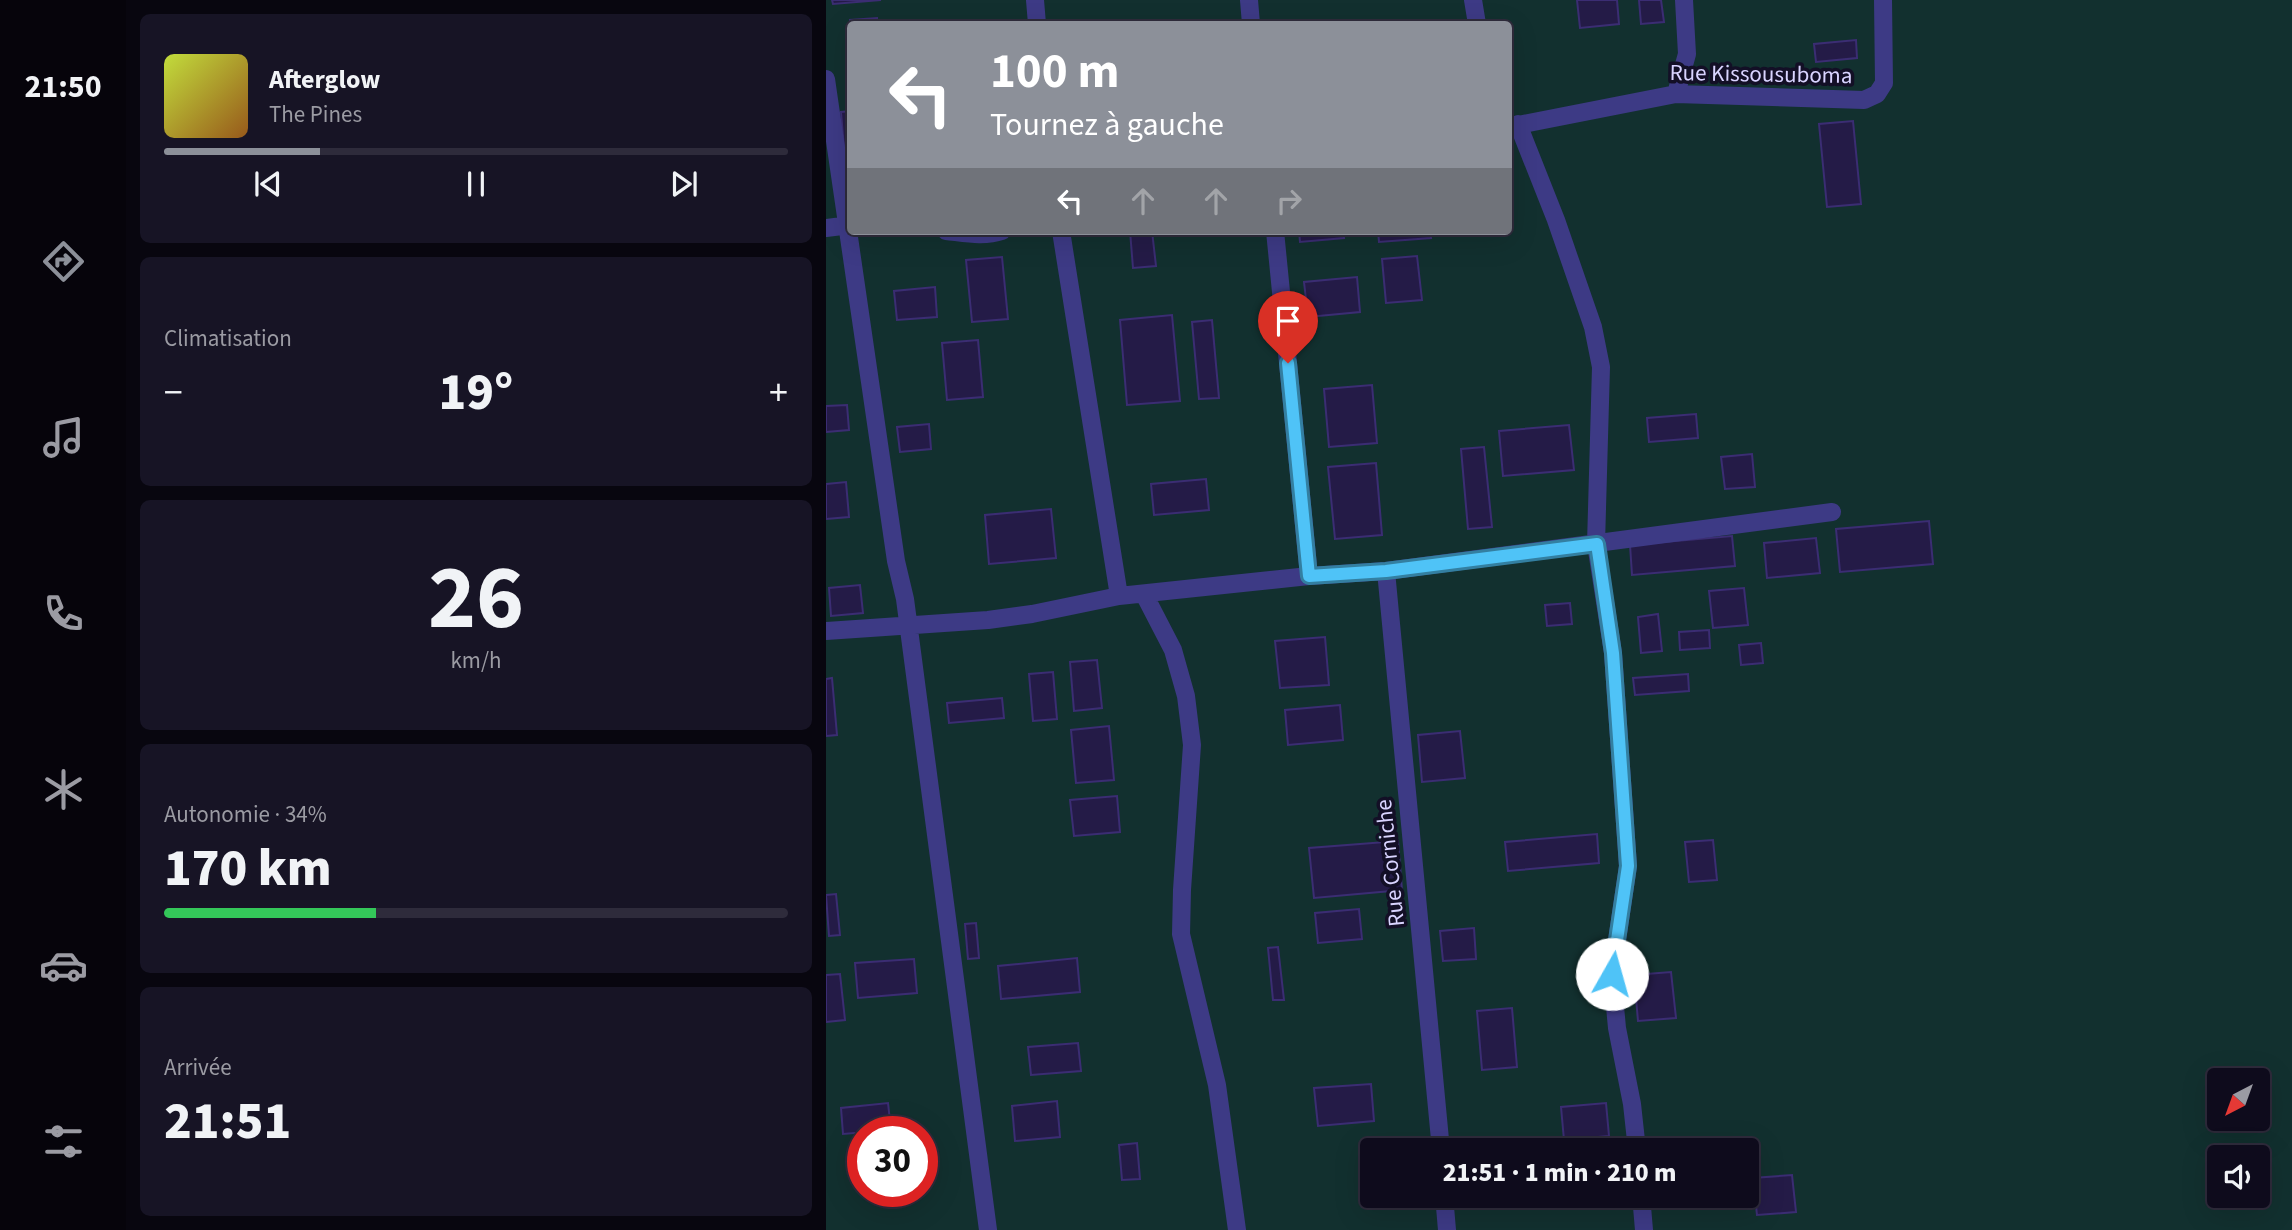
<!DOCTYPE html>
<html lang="fr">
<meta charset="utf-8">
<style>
:root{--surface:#0e0b1c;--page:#171425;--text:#f1f3f6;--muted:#9b9ba3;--line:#2e2b3b;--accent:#8c9099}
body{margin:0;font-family:"Source Sans 3",sans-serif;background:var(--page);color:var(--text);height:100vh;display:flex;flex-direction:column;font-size:26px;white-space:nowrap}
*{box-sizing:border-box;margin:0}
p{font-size:23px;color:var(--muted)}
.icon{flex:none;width:38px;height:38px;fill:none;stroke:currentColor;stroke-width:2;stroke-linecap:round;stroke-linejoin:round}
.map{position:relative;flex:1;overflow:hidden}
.sheet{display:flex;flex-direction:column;gap:14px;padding:14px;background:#08060f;width:700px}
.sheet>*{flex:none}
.hud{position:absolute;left:21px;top:21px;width:665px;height:214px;border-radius:7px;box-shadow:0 7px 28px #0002,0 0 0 2px var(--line);background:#8c9099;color:#fff;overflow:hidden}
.needle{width:46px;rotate:221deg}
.controls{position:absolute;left:1381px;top:1068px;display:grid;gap:14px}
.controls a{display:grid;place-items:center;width:63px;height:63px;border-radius:7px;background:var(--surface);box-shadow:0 7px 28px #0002,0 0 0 2px var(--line);font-size:35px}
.speed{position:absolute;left:21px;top:1116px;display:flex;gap:14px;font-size:35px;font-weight:700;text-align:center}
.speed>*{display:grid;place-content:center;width:91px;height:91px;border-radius:50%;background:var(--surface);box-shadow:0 7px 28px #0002,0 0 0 2px var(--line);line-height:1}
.speed .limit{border:10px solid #d22;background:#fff;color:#111}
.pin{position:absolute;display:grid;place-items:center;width:60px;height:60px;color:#fff;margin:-72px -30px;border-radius:50% 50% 50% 0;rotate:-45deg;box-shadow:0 0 7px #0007}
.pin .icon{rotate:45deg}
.me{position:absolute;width:77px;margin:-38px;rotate:7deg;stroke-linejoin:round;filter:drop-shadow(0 0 5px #0008)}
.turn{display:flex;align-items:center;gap:24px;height:147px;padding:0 28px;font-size:32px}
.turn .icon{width:91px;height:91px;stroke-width:2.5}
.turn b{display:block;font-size:49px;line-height:60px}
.lanes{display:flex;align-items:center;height:66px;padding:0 28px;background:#0003;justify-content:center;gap:35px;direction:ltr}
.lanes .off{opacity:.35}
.big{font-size:52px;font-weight:800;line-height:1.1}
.sheet .tile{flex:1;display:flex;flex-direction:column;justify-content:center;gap:10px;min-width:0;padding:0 24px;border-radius:10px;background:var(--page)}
.sheet .dial{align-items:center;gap:0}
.dial b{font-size:91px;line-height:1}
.song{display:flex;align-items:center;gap:21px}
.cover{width:84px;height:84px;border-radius:10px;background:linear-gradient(135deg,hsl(70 70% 55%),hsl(30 70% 35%))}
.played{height:7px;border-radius:4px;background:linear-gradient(90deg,var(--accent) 25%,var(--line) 25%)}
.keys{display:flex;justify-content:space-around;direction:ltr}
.heat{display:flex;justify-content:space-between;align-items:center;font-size:38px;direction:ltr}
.charge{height:10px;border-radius:5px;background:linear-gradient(90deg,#34c759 34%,var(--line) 0)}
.trip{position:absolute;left:534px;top:1138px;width:399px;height:70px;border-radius:7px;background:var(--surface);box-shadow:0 7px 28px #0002,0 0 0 2px var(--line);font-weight:800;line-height:70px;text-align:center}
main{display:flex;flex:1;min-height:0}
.tab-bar{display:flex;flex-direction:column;width:126px;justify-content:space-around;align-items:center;background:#06040b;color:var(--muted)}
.tab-bar .icon{width:49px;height:49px}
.tab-bar .active{color:var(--accent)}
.tab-bar b{font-size:32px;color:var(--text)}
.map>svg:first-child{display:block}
.green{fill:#12302f;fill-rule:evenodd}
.building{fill:#241b47;stroke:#3b2d73;stroke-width:2}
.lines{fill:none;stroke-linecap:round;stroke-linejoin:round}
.minor{stroke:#3d3a85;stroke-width:18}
.route-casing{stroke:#337fa1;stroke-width:18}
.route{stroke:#4fc3f7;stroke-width:12}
.labels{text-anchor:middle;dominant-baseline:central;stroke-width:7;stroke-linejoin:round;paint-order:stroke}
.street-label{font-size:23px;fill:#d9d4ff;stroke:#130f26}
</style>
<main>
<nav class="tab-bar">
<b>21:50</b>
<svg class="icon active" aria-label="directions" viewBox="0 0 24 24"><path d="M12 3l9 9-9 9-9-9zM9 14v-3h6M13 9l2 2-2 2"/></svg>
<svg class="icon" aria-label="music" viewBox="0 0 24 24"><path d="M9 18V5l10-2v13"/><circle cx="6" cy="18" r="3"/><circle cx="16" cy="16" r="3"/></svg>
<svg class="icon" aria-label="phone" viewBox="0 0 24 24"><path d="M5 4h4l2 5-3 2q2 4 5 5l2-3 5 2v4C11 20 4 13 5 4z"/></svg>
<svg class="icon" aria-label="climate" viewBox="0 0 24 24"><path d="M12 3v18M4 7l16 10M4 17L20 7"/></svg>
<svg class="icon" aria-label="car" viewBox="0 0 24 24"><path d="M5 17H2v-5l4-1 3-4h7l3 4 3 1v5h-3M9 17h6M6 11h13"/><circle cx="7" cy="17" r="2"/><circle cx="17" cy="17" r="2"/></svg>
<svg class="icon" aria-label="filters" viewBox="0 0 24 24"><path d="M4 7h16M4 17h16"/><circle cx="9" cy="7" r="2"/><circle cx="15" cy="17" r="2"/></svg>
</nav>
<section class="sheet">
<div class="tile">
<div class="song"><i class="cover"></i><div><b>Afterglow</b><p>The Pines</p></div></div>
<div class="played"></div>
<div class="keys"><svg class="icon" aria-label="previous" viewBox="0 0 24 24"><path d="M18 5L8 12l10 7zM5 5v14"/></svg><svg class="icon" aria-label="pause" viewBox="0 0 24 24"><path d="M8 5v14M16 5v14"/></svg><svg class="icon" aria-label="next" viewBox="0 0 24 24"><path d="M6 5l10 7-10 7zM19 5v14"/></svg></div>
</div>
<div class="tile"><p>Climatisation</p>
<div class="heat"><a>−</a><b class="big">19°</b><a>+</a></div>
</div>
<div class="tile dial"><b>26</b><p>km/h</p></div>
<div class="tile"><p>Autonomie · 34%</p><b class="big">170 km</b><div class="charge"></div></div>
<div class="tile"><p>Arrivée</p><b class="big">21:51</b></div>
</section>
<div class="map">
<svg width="1466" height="1230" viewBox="0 0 1466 1230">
<rect width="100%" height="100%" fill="#130f26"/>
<path class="green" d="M 0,0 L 1466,0 L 1466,1230 L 0,1230 ZM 24,24 L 682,24 L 682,231 L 24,231 ZM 1393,1080 L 1432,1080 L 1432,1118 L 1393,1118 ZM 37,1132 L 96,1132 L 96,1192 L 37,1192 ZM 546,1150 L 920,1150 L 920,1195 L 546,1195 ZM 1393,1157 L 1432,1157 L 1432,1195 L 1393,1195 Z"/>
<path class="building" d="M 6,0 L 55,0 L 7,4 Z
M 751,0 L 791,0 L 793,24 L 754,28 Z
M 813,0 L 835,0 L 838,22 L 815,24 Z
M 51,18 L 51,24 L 24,24 L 24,30 L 24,20 Z
M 345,20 L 345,24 L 314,24 L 314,23 Z
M 1030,40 L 1031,58 L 990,62 L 988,44 Z
M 24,111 L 24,160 L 19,160 L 15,112 Z
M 1027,121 L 1035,204 L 1001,207 L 993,124 Z
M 304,231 L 326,231 L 330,266 L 307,268 Z
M 473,231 L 517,231 L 518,238 L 474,242 Z
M 552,231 L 604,231 L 605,238 L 553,242 Z
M 591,256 L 596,300 L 560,303 L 556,259 Z
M 176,257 L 182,319 L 146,322 L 140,260 Z
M 531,277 L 534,312 L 482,317 L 478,282 Z
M 109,287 L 111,317 L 71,320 L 68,291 Z
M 346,315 L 354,401 L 301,405 L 294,320 Z
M 386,320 L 393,398 L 373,399 L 366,322 Z
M 152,340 L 157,397 L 121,400 L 116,343 Z
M 546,385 L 551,443 L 503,447 L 498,389 Z
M 21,405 L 23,430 L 0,432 L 0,406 Z
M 870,414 L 872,438 L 823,442 L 821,418 Z
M 103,424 L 105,449 L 74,452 L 71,427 Z
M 743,425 L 748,470 L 677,476 L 673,431 Z
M 658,447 L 666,527 L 642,529 L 635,449 Z
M 926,454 L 929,487 L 899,489 L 895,457 Z
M 550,463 L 556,535 L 509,539 L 502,467 Z
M 380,479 L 383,510 L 328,515 L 325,484 Z
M 20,482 L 23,517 L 0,519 L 0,484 Z
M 225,509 L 230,558 L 163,564 L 159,515 Z
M 1103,521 L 1107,564 L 1014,572 L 1010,529 Z
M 906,536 L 909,566 L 806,575 L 804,545 Z
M 990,538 L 994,573 L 941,578 L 938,543 Z
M 34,585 L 37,613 L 5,616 L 3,588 Z
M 918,588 L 922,625 L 887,628 L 883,591 Z
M 744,603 L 746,624 L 721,626 L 719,605 Z
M 832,614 L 836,651 L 815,653 L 812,617 Z
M 883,630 L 884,648 L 854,650 L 853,632 Z
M 499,637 L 503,685 L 454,688 L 449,641 Z
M 935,643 L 937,663 L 915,665 L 913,645 Z
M 271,660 L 276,708 L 248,711 L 244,662 Z
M 227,672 L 231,719 L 207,721 L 203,674 Z
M 862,674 L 863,691 L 809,695 L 807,678 Z
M 6,678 L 11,735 L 0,736 L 0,679 Z
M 176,698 L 178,718 L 123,723 L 121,703 Z
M 514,705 L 517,740 L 462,745 L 459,710 Z
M 283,726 L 288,780 L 250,783 L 245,730 Z
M 634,731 L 639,778 L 596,782 L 592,735 Z
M 291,796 L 294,832 L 248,836 L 244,800 Z
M 771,834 L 773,863 L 682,871 L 679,842 Z
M 887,840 L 891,880 L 863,882 L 859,842 Z
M 572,841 L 576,890 L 488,898 L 483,848 Z
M 10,894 L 14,935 L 3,936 L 0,895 Z
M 533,909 L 536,939 L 492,943 L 489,913 Z
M 150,923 L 153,958 L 142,959 L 139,924 Z
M 648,928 L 650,959 L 617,961 L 614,931 Z
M 452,947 L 458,1000 L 447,1000 L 442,948 Z
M 251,958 L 254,992 L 175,999 L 172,966 Z
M 88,959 L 91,993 L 32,998 L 29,963 Z
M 845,972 L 850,1018 L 812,1021 L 808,975 Z
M 14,974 L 19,1020 L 0,1022 L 0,975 Z
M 686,1008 L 691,1067 L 656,1070 L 651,1011 Z
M 252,1043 L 255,1071 L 205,1075 L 202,1047 Z
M 545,1084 L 548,1121 L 492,1126 L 488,1088 Z
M 231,1101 L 234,1137 L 189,1141 L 186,1106 Z
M 62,1103 L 65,1130 L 17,1134 L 15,1108 Z
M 780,1103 L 783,1136 L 738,1140 L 735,1107 Z
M 311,1143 L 314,1179 L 296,1180 L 293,1145 Z
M 966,1175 L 970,1212 L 931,1215 L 927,1178 Z"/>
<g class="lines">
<path class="minor" d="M 209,0 L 211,24
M 423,0 L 425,24
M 647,0 L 651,24
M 0,79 L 70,561 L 79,599 L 162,1230
M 850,94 L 861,54 L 858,0
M 692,124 L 730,220 L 767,327 L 775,367 L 770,544 L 787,653 L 802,866 L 786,974 L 791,1028 L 806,1104 L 811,1150
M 682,127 L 850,94 L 1038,100 L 1051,94 L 1058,83 L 1057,0
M 0,228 L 24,225
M 120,231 C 139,233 158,237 176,231
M 235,231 L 293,596
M 449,231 L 483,576
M 560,571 L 615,1150
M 318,594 L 347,650 L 360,696 L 366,745 L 356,890 L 355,934 L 391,1085 L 411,1230
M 0,631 L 162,620 L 206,614 L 293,596 L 483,576 L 560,571 L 1006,512
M 618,1195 L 621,1230
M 815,1195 L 818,1230"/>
</g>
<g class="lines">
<defs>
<path id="route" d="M 462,363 L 483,576 L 560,571 L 771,544 L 787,653 L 802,866 L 786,974"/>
</defs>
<use href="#route" class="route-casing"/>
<use href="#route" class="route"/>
</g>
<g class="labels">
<g class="street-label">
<text transform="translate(935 74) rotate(1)">Rue Kissousuboma</text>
<text transform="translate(564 863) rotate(-96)">Rue Corniche</text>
</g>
</g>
</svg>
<div class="controls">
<a><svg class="needle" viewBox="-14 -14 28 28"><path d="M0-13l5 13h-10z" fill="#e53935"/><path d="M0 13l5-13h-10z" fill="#9b9ba3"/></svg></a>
<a><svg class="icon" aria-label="sound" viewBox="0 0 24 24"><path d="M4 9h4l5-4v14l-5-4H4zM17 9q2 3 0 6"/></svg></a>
</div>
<div class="speed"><div class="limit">30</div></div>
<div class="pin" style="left:462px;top:363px;background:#d93025"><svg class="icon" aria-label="arrive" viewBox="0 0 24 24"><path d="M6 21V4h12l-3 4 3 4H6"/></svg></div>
<svg class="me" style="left:786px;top:974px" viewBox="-20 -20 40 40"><circle r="19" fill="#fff"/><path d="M0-13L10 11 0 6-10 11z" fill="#4fc3f7"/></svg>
<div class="trip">21:51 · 1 min · 210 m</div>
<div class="hud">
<div class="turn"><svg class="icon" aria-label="left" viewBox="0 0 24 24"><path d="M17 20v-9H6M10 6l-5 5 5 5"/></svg><div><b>100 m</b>Tournez à gauche</div></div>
<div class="lanes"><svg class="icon" aria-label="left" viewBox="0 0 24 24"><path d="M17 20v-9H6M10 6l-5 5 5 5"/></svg><svg class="icon off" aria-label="ahead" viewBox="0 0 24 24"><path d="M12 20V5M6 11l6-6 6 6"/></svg><svg class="icon off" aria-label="ahead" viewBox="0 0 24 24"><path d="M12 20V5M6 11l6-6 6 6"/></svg><svg class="icon off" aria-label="right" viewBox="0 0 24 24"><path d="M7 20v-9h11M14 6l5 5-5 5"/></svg></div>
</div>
</div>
</main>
